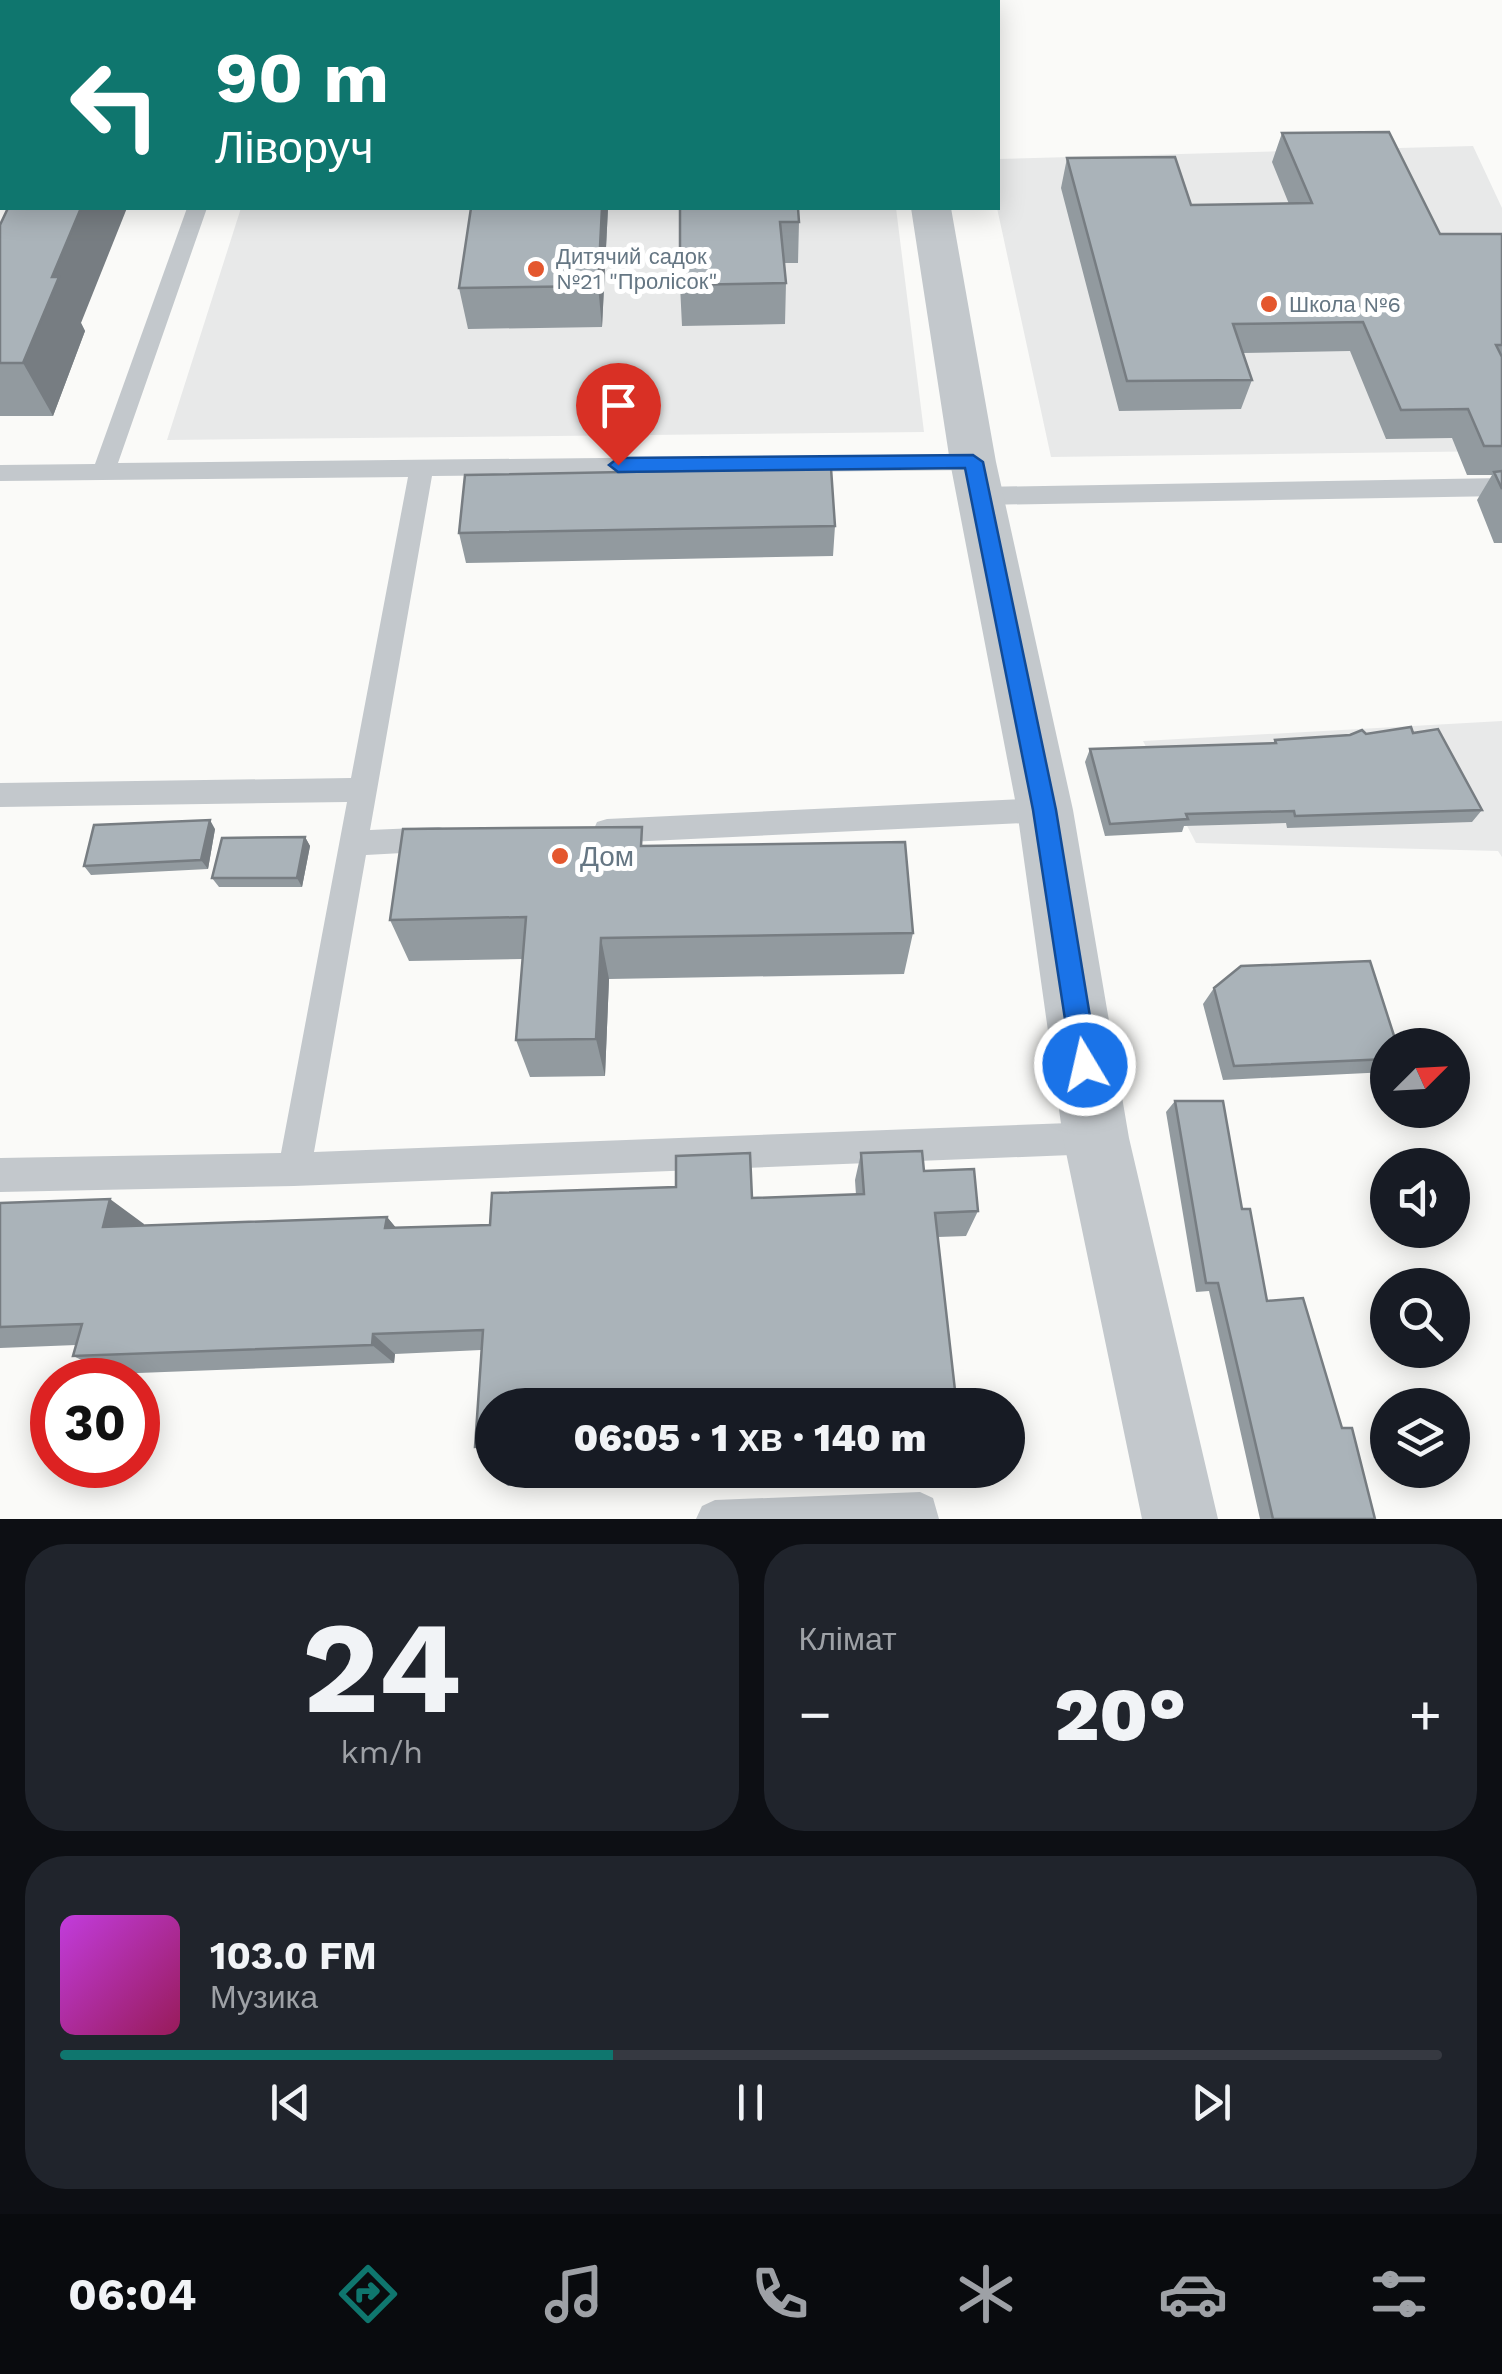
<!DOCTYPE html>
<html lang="uk">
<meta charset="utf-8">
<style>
:root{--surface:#171b24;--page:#20242c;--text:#f1f3f6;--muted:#9ea1a6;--line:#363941;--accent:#0f766e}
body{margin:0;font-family:"Work Sans",sans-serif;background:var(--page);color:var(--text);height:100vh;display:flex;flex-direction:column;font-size:38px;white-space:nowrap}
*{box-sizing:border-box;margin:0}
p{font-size:32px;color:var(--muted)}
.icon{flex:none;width:55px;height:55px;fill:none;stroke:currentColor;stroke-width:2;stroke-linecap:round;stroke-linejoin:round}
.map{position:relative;height:1519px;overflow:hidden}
.sheet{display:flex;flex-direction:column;gap:25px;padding:25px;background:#0d0f14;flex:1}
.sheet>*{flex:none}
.hud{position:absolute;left:0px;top:0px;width:1000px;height:210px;box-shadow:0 5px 25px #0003;background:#0f766e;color:#fff;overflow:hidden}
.needle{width:65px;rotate:66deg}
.tools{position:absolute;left:1370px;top:1028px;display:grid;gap:20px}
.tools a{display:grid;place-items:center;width:100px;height:100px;border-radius:50%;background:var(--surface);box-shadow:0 5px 25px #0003;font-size:50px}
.speed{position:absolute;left:30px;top:1358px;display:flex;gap:20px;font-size:50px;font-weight:700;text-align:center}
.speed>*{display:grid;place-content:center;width:130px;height:130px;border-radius:50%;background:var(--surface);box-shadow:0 5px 25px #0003;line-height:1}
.speed .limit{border:15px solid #d22;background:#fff;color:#111}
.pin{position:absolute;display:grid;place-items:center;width:85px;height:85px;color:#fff;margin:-102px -42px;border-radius:50% 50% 50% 0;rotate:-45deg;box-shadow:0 0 10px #0007}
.pin .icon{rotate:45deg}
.me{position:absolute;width:110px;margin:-55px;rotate:351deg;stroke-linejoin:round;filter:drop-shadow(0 0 8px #0008)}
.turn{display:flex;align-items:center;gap:35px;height:210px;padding:0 50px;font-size:45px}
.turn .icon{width:130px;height:130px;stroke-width:2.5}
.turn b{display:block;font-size:70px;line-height:85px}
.big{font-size:75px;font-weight:800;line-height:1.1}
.sheet .widget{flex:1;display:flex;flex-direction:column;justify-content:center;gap:15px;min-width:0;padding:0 35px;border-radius:40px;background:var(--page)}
.sheet .dial{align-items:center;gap:0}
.dial b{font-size:130px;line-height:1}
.song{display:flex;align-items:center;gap:30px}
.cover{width:120px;height:120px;border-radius:15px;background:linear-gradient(135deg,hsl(290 70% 55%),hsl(330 70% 35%))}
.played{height:10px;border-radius:5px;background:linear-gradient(90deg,var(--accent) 40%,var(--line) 40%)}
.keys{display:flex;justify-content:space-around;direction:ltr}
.heat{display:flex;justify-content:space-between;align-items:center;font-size:55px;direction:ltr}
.sheet .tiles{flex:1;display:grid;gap:25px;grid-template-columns:1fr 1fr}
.widget:last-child{grid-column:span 2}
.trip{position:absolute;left:475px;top:1388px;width:550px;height:100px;border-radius:50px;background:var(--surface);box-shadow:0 5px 25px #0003;font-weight:800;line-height:100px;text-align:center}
.tabs{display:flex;height:160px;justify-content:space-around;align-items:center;background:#090b0e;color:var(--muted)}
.tabs .icon{width:70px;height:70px}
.tabs .current{color:var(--accent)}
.tabs b{font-size:45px;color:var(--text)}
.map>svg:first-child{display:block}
.built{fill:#e8e9e9}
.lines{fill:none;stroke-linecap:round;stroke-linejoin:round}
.service{fill:#c3c8cc;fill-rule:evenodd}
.minor{fill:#c3c8cc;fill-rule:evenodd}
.wall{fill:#929a9f}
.shaded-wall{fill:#777d82}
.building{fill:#aab3b9;stroke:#777d82;stroke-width:2.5}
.route{fill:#1a73e8;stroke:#114b97;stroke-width:2.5}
.poi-dot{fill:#e4572e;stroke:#fff;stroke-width:4}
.labels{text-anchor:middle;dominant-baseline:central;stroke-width:10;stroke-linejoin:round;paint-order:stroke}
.far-poi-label{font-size:22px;fill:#657683;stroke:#fff;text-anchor:start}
.poi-label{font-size:28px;fill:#657683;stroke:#fff;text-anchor:start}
</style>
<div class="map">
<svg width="1502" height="1519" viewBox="0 0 1502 1519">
<rect width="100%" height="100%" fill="#fafaf8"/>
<path class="built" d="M 1473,146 L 1502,208 L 1502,451 L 1051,457 L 997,208 L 998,159 Z
M 241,208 L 896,208 L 924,432 L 167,440 Z
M 1502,721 L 1502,857 L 1498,851 L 1196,843 L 1143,741 Z"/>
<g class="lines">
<path class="service" d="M 187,208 L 207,208 L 118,463 L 973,454 L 985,462 L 973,470 L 432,476 L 370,830 L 439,827 L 449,830 L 453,839 L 449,848 L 439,851 L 366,855 L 314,1152 L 1096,1122 L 1108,1127 L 1112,1138 L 1108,1149 L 1096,1154 L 294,1186 L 0,1192 L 0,1158 L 281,1153 L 347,802 L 0,807 L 0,783 L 351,778 L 408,477 L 0,481 L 0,465 L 95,464 Z
M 1502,478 L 1502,496 L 980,505 L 968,496 L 980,487 Z
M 1045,798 L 1055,802 L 1059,810 L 1055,818 L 1045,822 L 607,843 L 597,840 L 593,831 L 597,822 L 607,819 Z
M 920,1492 L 933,1498 L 939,1519 L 696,1519 L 702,1506 L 715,1500 Z"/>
<path class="minor" d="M 859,0 L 893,0 L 893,2 L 859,2 Z
M 2,44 L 2,70 L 0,71 L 0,45 Z
M 911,208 L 951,208 L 996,462 L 1073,810 L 1129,1138 L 1218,1519 L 1142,1519 L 1063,1138 L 1017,810 L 950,462 Z"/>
</g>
<path class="wall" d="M 1282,133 L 1440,234 L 1502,234 L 1502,543 L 1494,543 L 1477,500 L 1492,475 L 1467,475 L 1452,438 L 1386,439 L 1350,351 L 1243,353 L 1252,380 L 1241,409 L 1119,411 L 1061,188 L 1067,158 L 1191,205 L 1289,204 L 1272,162 Z
M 471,208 L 608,208 L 602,327 L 468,329 L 459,288 Z
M 680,208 L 799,222 L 798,263 L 784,263 L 786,283 L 785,324 L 682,326 L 680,285 Z
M 0,225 L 81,323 L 85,331 L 53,416 L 0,416 Z
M 835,526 L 833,556 L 466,563 L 459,533 Z
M 1413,733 L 1482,810 L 1472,822 L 1287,828 L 1286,823 L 1184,826 L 1182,832 L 1105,836 L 1085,762 L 1090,749 L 1273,743 L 1275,740 Z
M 215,829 L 208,869 L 91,875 L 84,866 Z
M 305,837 L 310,846 L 302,887 L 219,887 L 212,878 Z
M 644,846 L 913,933 L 904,974 L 609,979 L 605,1076 L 530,1077 L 516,1040 L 523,959 L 409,961 L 390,920 Z
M 1214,988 L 1388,1045 L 1388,1072 L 1223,1080 L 1203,1004 Z
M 1175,1101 L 1242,1209 L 1267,1301 L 1342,1428 L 1375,1519 L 1260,1519 L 1209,1291 L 1196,1292 L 1166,1112 Z
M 861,1153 L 924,1171 L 978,1211 L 966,1236 L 938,1237 L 956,1399 L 951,1405 L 492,1405 L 492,1460 L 491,1460 L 475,1447 L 481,1350 L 395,1354 L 394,1363 L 112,1374 L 73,1356 L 76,1345 L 0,1348 L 0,1203 L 144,1224 L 143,1226 L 387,1217 L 396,1228 L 490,1225 L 752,1198 L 856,1195 L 855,1180 Z
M 583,1470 L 582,1483 L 508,1486 L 493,1474 Z"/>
<path class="shaded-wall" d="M 176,0 L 190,0 L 190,2 L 175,2 Z
M 81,208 L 127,208 L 81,323 L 85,331 L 53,416 L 23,363 L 52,277 Z
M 602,208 L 608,208 L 602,327 L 598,286 Z
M 210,820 L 215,829 L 208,869 L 201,860 Z
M 305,837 L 310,846 L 302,887 L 297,878 Z
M 601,938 L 609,979 L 605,1076 L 596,1039 Z
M 110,1199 L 144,1224 L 138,1251 L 103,1227 Z
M 387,1217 L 407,1241 L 385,1228 Z
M 373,1334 L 395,1354 L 394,1363 L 372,1345 Z
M 572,1470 L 583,1470 L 582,1483 L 572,1471 Z"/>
<path class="building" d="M 115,0 L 176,0 L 175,2 L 114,2 Z
M 1389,132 L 1440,234 L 1502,234 L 1502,345 L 1496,345 L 1502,357 L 1502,446 L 1484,446 L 1468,409 L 1401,410 L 1363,322 L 1233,324 L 1252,380 L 1127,381 L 1067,158 L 1175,157 L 1191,205 L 1312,203 L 1282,133 Z
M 8,208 L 81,208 L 52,277 L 59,277 L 23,363 L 0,363 L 0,225 Z
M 471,208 L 602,208 L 598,286 L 459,288 Z
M 680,208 L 798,208 L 799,222 L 780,222 L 786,283 L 680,285 Z
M 831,468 L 835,526 L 459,533 L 465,475 Z
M 1502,471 L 1502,489 L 1494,472 Z
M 1411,727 L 1413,733 L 1438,729 L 1482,810 L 1295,816 L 1294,811 L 1186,814 L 1188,819 L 1110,824 L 1090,749 L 1276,743 L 1275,740 L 1350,735 L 1362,730 L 1366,734 Z
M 210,820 L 201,860 L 84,866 L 94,825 Z
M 642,827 L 641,846 L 905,842 L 913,933 L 601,938 L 596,1039 L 516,1040 L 526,917 L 390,920 L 403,829 Z
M 305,837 L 297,878 L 212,878 L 222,838 Z
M 1370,961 L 1397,1045 L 1388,1045 L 1388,1059 L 1234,1066 L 1214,988 L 1241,966 Z
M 1175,1101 L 1223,1101 L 1242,1209 L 1250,1209 L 1267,1301 L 1303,1298 L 1342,1428 L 1352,1428 L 1375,1519 L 1273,1519 L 1218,1283 L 1206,1283 Z
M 922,1151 L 924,1171 L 974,1169 L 978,1211 L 935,1213 L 956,1399 L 891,1402 L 892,1405 L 492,1405 L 492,1446 L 475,1447 L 483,1330 L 373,1334 L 372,1345 L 73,1356 L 82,1324 L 0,1327 L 0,1203 L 110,1199 L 103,1227 L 387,1217 L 385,1228 L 490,1225 L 492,1193 L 676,1187 L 676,1156 L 750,1153 L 752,1198 L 864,1194 L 861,1153 Z
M 493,1470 L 572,1470 L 493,1474 Z"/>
<path class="route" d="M 973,455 L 983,462 L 1056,810 L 1098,1065 L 1094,1074 L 1085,1078 L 1075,1074 L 1072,1065 L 1033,810 L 965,468 L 618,472 L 609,465 L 618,458 Z"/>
<g class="poi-dot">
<circle cx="536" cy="269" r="10"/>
<circle cx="1269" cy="304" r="10"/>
<circle cx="560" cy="856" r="10"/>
</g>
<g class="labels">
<g class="far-poi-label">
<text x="556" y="256">Дитячий садок<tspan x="556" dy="25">№21 "Пролісок"</tspan></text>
<text x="1289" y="304">Школа №6</text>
</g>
<g class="poi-label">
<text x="580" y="856">Дом</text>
</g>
</g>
</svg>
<div class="tools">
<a><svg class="needle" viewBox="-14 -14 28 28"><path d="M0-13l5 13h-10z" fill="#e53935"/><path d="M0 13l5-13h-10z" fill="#9ea1a6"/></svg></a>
<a><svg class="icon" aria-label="sound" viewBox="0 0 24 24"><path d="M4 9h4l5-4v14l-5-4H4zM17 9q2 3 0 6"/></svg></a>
<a><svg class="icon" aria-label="search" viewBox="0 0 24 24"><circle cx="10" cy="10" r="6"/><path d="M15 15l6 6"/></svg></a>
<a><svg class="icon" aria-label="layers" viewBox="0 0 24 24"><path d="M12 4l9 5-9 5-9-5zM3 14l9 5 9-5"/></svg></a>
</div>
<div class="speed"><div class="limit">30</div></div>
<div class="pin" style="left:618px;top:465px;background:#d93025"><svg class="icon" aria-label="arrive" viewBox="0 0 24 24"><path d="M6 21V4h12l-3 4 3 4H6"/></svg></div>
<svg class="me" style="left:1085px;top:1065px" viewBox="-20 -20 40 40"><circle r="17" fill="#1a73e8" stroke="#fff" stroke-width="3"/><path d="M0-11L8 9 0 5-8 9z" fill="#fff"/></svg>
<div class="trip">06:05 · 1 хв · 140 m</div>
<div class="hud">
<div class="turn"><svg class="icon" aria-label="left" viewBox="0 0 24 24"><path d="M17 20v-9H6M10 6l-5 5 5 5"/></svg><div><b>90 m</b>Ліворуч</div></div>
</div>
</div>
<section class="sheet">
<div class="tiles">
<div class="widget dial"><b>24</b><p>km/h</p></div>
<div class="widget"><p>Клімат</p>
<div class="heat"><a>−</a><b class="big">20°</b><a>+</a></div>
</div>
<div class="widget">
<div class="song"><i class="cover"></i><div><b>103.0 FM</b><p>Музика</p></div></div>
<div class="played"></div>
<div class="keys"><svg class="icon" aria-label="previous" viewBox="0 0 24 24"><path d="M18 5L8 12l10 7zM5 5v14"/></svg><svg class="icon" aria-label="pause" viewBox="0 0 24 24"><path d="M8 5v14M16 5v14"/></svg><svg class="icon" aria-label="next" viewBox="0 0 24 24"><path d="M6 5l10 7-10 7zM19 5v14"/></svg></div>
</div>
</div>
</section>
<nav class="tabs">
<b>06:04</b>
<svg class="icon current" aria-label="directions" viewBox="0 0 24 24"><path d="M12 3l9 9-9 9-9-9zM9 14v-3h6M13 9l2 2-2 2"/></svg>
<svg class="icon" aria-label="music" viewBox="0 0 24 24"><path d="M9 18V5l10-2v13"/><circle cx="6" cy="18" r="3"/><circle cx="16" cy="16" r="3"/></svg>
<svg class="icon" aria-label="phone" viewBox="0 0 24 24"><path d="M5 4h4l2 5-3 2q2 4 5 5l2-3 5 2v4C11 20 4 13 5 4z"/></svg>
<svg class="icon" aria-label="climate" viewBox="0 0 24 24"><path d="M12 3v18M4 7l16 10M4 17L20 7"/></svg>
<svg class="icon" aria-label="car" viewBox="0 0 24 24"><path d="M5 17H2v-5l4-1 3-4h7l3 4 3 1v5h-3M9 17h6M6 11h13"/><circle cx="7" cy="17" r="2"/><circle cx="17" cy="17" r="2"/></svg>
<svg class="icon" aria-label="filters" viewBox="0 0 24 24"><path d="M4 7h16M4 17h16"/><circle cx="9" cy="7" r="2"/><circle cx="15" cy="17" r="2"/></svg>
</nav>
